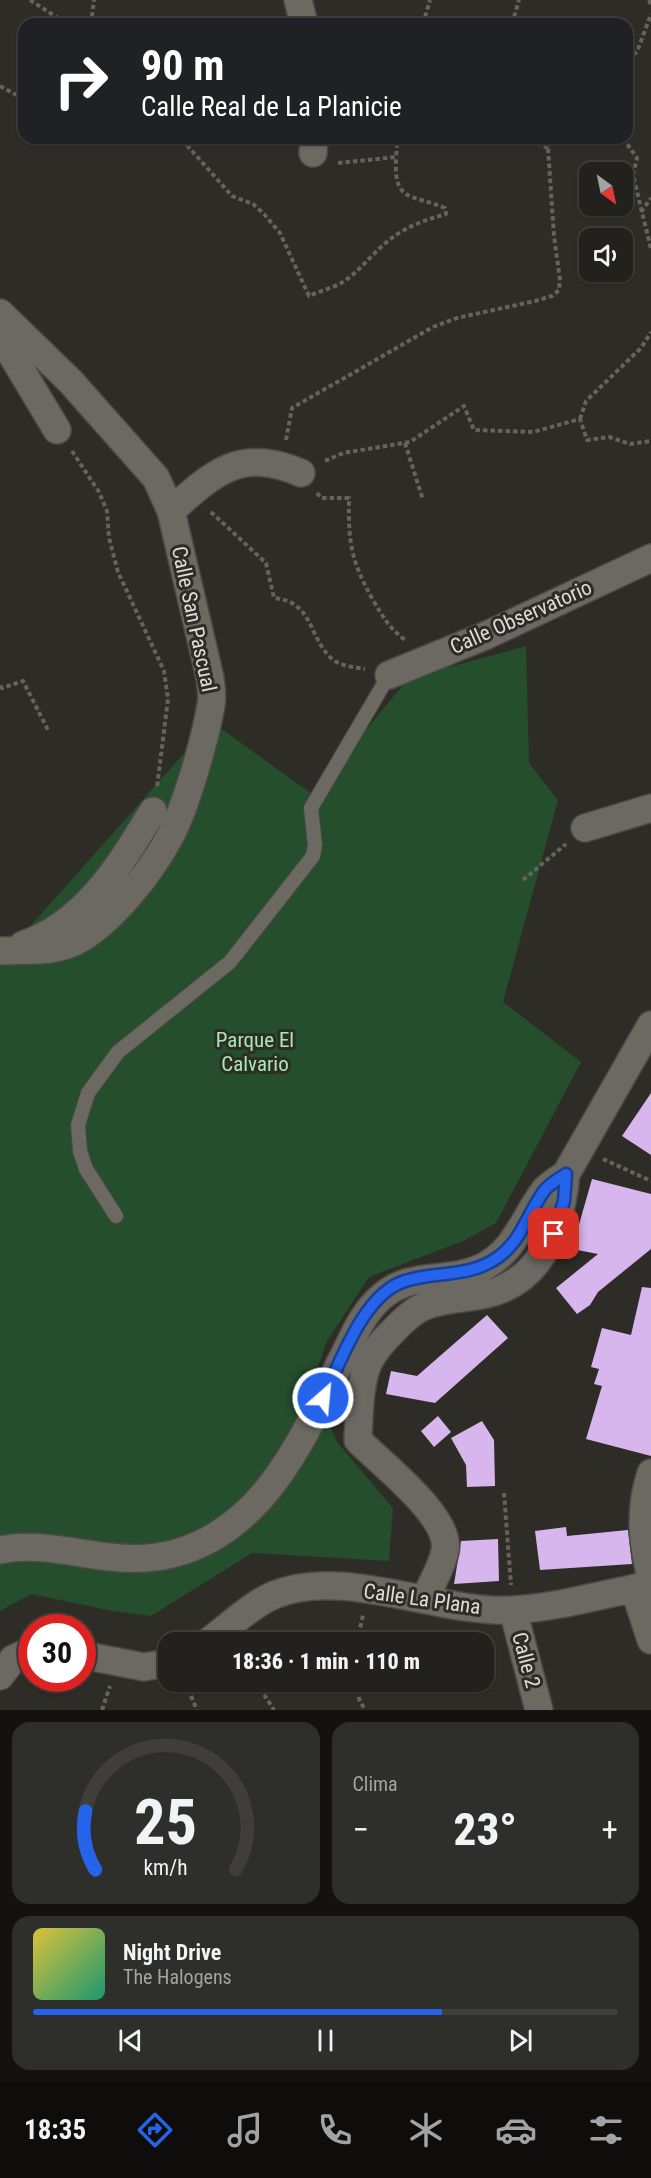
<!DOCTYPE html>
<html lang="es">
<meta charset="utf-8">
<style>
:root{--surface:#22211d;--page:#2e2e2a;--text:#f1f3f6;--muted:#a2a3a4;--line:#3f3e3b;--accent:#2563eb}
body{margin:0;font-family:"Roboto Condensed",sans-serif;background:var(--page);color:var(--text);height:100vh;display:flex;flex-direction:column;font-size:22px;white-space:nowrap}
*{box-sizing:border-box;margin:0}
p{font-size:20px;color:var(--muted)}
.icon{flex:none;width:33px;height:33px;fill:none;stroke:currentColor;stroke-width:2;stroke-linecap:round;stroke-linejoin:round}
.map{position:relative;height:1710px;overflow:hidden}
.panel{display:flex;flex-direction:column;gap:12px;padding:12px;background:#131210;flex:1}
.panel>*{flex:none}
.top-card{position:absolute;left:18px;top:18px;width:615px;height:126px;border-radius:18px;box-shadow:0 2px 4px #0004,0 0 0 2px var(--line);background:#202124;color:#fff;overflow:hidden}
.needle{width:39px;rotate:147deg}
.buttons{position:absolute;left:579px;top:162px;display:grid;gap:12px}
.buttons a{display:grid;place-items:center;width:54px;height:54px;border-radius:12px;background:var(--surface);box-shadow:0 2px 4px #0004,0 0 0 2px var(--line);font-size:30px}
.speed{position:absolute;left:18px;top:1614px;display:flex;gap:12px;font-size:30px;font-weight:700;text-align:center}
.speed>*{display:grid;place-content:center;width:78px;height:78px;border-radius:50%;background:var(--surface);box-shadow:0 2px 4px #0004,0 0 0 2px var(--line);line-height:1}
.speed .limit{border:9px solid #d22;background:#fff;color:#111}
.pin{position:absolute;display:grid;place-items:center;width:51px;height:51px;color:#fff;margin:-26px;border-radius:12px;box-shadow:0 3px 9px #0006}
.me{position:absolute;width:66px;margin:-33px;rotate:27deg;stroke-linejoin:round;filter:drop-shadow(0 0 4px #0008)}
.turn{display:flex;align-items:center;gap:21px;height:126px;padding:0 24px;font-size:27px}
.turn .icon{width:78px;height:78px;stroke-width:2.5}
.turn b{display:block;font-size:42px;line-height:51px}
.big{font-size:45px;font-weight:800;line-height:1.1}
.panel .tile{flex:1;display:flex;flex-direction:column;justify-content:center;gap:9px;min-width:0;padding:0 21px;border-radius:18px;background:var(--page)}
.panel .dial{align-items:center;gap:0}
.dial svg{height:156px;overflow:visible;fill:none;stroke:var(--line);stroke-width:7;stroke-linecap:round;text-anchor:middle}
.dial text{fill:var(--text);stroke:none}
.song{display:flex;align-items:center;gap:18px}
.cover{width:72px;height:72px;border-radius:9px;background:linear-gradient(135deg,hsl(50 70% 55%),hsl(160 70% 35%))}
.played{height:6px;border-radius:3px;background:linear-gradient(90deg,var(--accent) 70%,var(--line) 70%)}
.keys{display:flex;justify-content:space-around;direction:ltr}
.heat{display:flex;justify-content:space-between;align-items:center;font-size:33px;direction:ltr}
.panel .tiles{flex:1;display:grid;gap:12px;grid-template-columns:1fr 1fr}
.tile:last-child{grid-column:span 2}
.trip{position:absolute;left:158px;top:1632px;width:336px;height:60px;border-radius:18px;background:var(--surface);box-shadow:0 2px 4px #0004,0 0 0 2px var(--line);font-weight:800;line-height:60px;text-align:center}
.dock{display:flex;height:96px;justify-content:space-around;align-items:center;background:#0e0d0c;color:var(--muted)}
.dock .icon{width:42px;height:42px}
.dock .selected{color:var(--accent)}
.dock b{font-size:27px;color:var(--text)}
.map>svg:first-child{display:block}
.green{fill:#254e2c}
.building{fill:#d6b6ec}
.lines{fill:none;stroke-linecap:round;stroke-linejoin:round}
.lane-casing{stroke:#4b4945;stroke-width:16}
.street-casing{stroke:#4b4945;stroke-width:30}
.path{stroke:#64635e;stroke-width:4;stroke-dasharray:4.5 3;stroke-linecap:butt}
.lane{stroke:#6c6963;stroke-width:14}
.street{stroke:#6c6963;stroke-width:27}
.route-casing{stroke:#184099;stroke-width:15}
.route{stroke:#2563eb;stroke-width:10}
.labels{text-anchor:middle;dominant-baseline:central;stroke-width:6;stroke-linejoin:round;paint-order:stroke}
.street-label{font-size:21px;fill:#deddda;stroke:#2e2c27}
.park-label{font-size:21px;fill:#a4ecae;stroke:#2e2c27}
</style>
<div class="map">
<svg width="651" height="1710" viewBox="0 0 651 1710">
<rect width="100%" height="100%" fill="#2e2c27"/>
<path class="green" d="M 526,646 L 529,763 L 558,800 L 503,1002 L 581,1062 L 496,1223 L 463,1241 L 369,1277 L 327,1341 L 312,1384 L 337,1442 L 393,1508 L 389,1561 L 252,1553 L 151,1616 L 112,1611 L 31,1594 L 0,1611 L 0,960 L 212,722 L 312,794 L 409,678 Z"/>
<path class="building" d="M 651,1093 L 651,1155 L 622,1136 Z
M 592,1179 L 651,1194 L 651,1249 L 598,1292 L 590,1305 L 577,1314 L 556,1288 L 598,1254 L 572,1249 Z
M 642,1287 L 651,1288 L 651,1456 L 586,1439 L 602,1386 L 594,1384 L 599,1369 L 591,1367 L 602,1328 L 631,1335 Z
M 487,1315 L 508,1338 L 435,1403 L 386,1394 L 391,1371 L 417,1376 Z
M 438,1416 L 451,1432 L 434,1447 L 421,1431 Z
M 482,1421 L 494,1440 L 495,1486 L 467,1487 L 466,1465 L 451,1438 Z
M 566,1527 L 567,1536 L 628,1530 L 632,1564 L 540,1570 L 535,1531 Z
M 498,1539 L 499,1581 L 454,1584 L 461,1541 Z"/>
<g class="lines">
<defs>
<path id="lane" d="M 116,1216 L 86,1169 L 80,1151 L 78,1125 L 88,1093 L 118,1052 L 230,962 L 313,856 L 315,845 L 311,808 L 389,675"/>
<path id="street" d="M 298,0 L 304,24
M 313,153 L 314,138
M 0,313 L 71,382 L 156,478 L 171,511 L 210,678 C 211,687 213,697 211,705 C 205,740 185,811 168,840 C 150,873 113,920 80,939 C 55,954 28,949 0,951
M 0,335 L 57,430
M 171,511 C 214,472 241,447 301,473
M 389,675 L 487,635 L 651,558
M 585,828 L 651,808
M 23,945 C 86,923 120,865 153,811
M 651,1473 C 639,1509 642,1542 651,1578
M 0,1550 C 60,1538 111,1571 176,1553 C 265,1528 303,1438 340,1363 C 352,1341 359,1319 377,1301 C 409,1268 446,1285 483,1267 C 516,1250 523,1219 544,1191 C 550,1184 559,1179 566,1174 L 651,1025
M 634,1588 L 651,1640
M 425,1599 C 431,1584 442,1567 445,1551 C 452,1517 381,1464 358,1440 C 359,1419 359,1379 370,1360 C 376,1348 386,1338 396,1328 C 404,1320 414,1310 425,1306 C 444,1298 467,1299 487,1294 C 544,1280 561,1226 566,1174
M 513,1610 L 539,1710
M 208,1642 C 228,1627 251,1605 274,1595 C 343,1566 440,1614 512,1610 C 556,1608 607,1593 651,1585
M 82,1655 L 144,1667 L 168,1663
M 0,1676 L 13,1659 L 32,1650"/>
</defs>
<use href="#lane" class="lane-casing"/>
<use href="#street" class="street-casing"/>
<path class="path" d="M 30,0 L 67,24
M 649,0 L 651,5
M 91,24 L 94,0
M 423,24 L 430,0
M 512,24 L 519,0
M 627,59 L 637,52 L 651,14
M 0,86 L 24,99
M 174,138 L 185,143 L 232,196 L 253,204 L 264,214 L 280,233 L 309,296 C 320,291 333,288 343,282 C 358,272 368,259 381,247 C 400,229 421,221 446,214 L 445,208 C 409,193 394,203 396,157
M 523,138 L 548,148
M 623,138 L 637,158 L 633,175 L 651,249
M 338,163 L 396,157 L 398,138
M 641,212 L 651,198
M 580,419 L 586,401 L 641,348 L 651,332
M 286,440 L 292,408 L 433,327 L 457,318 L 535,301 L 552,296 L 559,290 L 560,280 L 554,236 L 548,148 L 552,138
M 405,443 L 423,500
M 72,451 L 99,492 L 107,511 L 109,538 L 118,572 L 164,671 L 168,699 L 157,787
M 325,461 L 343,453 L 410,442 L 464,406 L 474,430 L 533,432 L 580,419 L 587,440 L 609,437 L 630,444 L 651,441
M 317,493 L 321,498 L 349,498 C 348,542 351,561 373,600 C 383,617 389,628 405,640
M 211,512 L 266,563 L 274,598 C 313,602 308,635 330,657 C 338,666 354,667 365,669
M 0,686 L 2,688 L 23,681 L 49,732
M 523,880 L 566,844
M 603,1159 L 651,1181
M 504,1493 L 511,1585
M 357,1642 L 363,1615
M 185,1682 L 197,1710
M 256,1682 L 274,1710
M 358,1682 L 359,1699 L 365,1710
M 102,1710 L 110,1686"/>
<use href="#lane" class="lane"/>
<use href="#street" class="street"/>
</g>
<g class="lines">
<defs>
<path id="route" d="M 323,1398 C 341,1362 363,1294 405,1281 C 436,1271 468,1278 497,1258 C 521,1242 528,1213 544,1191 C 549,1184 559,1179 566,1174 L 564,1201 L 554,1234"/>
</defs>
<use href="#route" class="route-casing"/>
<use href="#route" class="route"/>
</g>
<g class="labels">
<g class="street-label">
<text transform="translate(521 617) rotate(-24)">Calle Observatorio</text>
<text transform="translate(194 619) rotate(78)">Calle San Pascual</text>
<text transform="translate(422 1599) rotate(8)">Calle La Plana</text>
<text transform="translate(526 1660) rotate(75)">Calle 2</text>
</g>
<g class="park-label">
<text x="255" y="1040">Parque El<tspan x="255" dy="24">Calvario</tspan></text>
</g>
</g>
</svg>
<div class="buttons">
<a><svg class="needle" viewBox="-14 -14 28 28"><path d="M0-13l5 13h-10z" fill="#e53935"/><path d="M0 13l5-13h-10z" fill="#a2a3a4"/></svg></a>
<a><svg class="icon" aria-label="sound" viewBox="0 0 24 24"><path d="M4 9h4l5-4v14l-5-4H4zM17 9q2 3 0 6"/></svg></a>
</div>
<div class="speed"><div class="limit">30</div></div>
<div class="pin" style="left:554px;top:1234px;background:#d93025"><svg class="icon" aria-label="arrive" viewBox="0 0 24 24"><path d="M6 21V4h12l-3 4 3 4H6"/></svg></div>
<svg class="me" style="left:323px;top:1398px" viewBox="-20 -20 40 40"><circle r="17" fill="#2563eb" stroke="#fff" stroke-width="3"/><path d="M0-11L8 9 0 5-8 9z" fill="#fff"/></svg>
<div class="trip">18:36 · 1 min · 110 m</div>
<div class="top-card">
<div class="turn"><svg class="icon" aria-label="right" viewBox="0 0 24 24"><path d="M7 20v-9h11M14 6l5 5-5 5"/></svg><div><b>90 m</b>Calle Real de La Planicie</div></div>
</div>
</div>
<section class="panel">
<div class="tiles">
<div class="tile dial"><svg viewBox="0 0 100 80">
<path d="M14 69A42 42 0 1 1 86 69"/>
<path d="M14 69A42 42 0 0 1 9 39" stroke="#2563eb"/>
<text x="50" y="56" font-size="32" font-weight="700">25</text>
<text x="50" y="72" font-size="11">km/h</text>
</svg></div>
<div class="tile"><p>Clima</p>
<div class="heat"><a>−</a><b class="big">23°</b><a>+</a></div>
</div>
<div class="tile">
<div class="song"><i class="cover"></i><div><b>Night Drive</b><p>The Halogens</p></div></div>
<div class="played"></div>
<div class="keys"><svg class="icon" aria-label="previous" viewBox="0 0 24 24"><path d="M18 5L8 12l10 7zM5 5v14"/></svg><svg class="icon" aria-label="pause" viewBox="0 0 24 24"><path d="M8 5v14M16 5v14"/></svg><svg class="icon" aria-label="next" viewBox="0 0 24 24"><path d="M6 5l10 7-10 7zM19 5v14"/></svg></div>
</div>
</div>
</section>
<nav class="dock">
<b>18:35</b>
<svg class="icon selected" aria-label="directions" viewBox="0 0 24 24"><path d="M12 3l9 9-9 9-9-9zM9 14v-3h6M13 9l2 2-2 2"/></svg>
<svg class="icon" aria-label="music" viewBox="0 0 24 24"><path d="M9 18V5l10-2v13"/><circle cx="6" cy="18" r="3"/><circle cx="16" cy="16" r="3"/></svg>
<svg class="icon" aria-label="phone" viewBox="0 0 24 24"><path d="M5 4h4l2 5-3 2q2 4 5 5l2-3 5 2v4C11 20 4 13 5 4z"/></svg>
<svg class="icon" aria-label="climate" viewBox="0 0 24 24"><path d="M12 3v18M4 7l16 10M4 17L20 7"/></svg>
<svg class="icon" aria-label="car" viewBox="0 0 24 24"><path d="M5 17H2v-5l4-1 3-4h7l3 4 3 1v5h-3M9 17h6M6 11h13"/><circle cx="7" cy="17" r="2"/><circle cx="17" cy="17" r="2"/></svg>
<svg class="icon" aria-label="filters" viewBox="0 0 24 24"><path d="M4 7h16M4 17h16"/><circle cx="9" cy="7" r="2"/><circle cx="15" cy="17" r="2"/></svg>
</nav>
